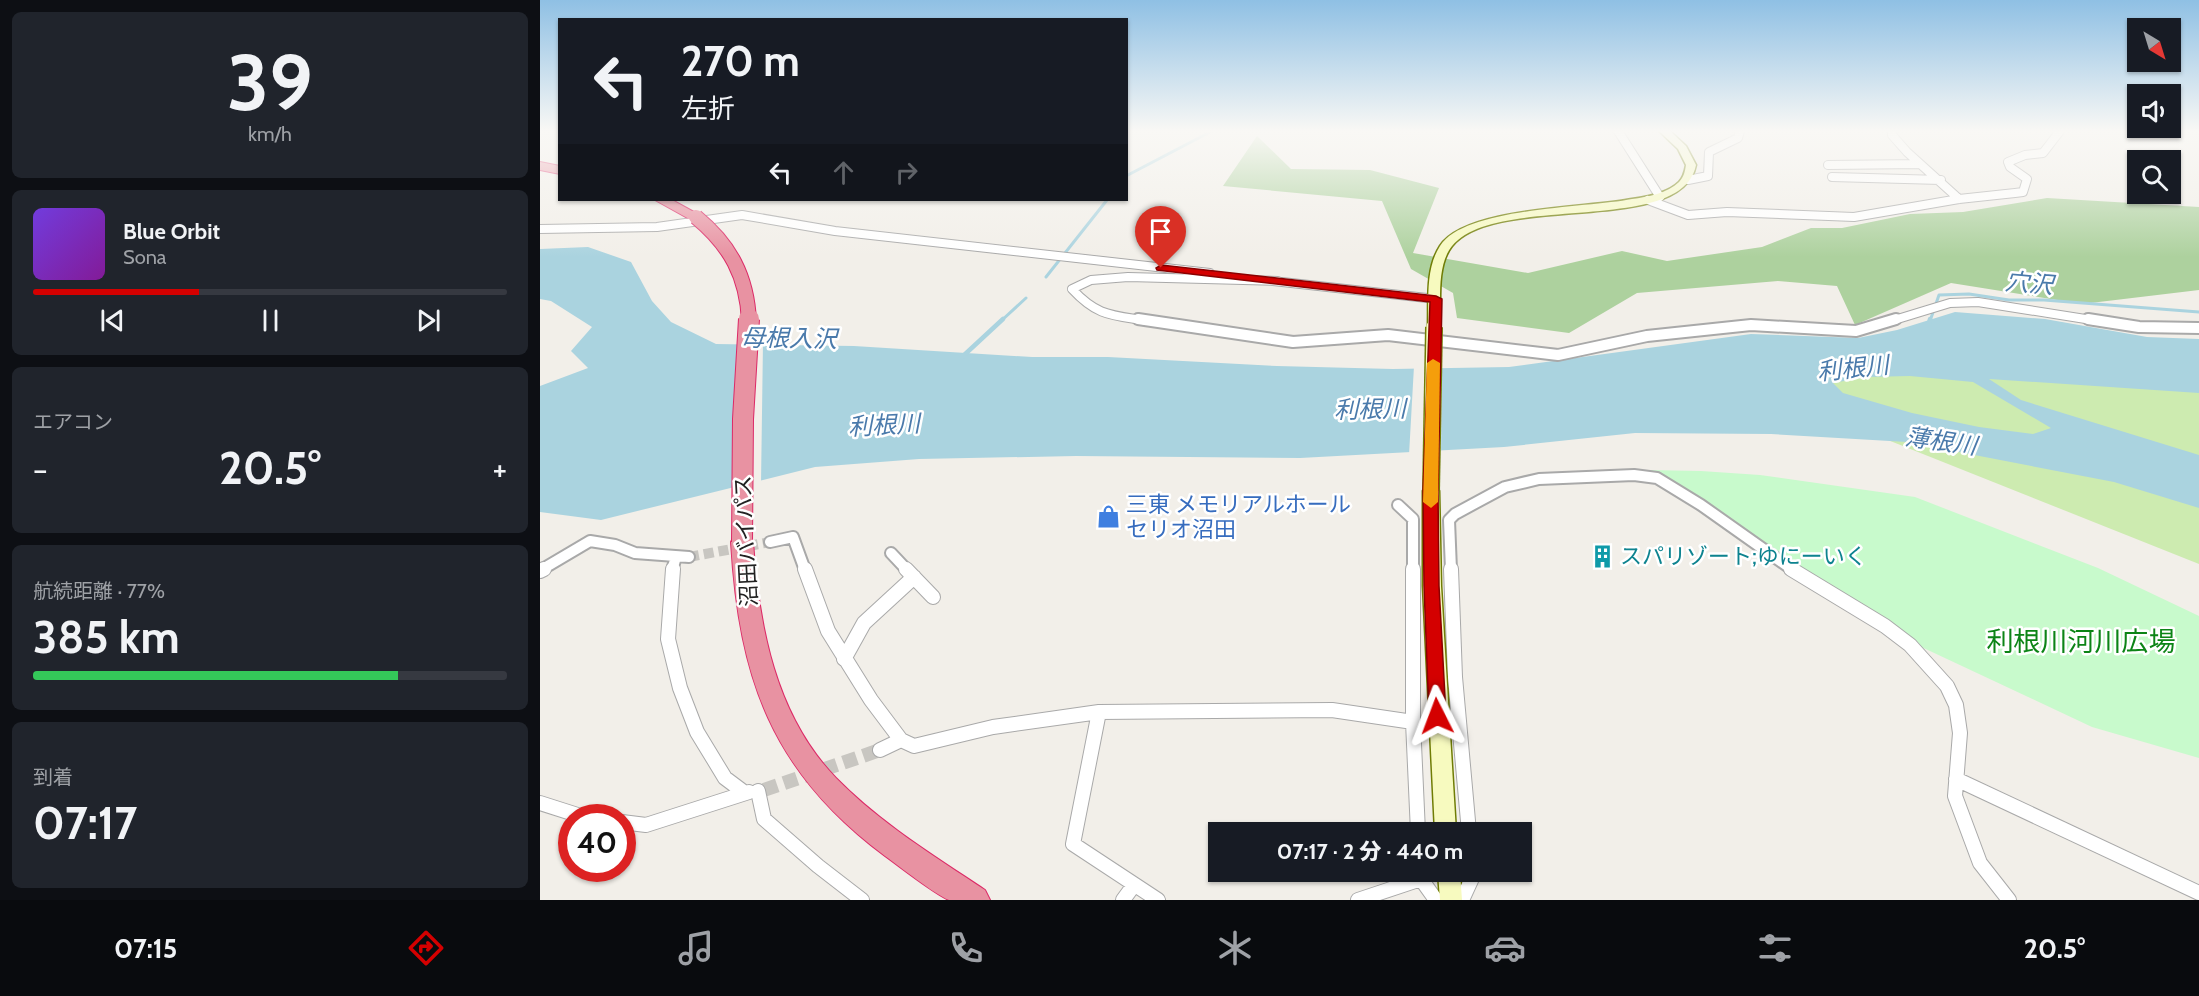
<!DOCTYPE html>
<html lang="ja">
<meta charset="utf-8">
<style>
:root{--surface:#171b24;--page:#20242c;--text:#f1f3f6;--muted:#9ea1a6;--line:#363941;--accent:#d40000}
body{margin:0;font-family:Cabin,"Noto Sans JP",sans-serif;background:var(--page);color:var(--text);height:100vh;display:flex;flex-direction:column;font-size:22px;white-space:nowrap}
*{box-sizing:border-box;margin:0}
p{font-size:20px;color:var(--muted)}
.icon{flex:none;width:33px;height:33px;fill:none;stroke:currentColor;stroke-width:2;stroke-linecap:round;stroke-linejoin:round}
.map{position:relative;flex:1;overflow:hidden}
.details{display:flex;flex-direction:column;gap:12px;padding:12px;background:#0d0f14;width:540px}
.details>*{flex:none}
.banner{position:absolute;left:18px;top:18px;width:570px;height:183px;border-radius:0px;box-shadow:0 2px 4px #0004;background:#171b24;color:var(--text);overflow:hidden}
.needle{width:39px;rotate:142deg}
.tools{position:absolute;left:1587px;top:18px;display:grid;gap:12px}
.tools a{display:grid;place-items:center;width:54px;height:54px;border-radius:0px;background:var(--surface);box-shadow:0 2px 4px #0004;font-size:30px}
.speed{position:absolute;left:18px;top:804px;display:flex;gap:12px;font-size:30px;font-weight:700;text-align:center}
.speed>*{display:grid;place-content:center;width:78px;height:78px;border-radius:50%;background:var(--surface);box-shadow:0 2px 4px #0004;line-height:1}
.speed .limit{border:9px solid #d22;background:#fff;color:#111}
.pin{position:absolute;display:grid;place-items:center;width:51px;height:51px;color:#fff;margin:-62px -26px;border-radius:50% 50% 50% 0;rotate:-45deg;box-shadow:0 0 6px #0007}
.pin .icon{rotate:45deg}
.me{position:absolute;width:66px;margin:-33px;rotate:357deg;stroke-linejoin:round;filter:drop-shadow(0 0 4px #0008)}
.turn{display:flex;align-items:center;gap:21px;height:126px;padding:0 24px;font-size:27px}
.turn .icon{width:78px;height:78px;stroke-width:2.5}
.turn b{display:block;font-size:42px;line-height:51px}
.lanes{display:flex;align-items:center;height:57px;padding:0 24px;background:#0003;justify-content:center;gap:30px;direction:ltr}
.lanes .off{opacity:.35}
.big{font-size:45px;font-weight:800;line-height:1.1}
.details .widget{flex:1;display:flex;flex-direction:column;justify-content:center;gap:9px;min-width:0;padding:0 21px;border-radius:9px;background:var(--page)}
.details .dial{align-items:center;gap:0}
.dial b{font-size:78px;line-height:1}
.song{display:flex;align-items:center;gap:18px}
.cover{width:72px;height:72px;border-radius:9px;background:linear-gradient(135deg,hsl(260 70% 55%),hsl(290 70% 35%))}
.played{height:6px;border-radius:3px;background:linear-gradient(90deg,var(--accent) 35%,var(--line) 35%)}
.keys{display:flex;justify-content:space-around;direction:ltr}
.heat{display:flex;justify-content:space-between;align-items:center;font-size:33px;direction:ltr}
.charge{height:9px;border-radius:4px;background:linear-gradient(90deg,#34c759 77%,var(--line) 0)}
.trip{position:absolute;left:668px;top:822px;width:324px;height:60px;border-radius:0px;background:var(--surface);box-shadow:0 2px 4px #0004;font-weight:800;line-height:60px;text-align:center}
.tab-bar{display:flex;height:96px;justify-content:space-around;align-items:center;background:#090b0e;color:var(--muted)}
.tab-bar .icon{width:42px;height:42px}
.tab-bar .current{color:var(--accent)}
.tab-bar b{font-size:27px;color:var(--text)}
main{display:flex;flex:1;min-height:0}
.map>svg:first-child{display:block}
.grass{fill:#cdebb0}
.forest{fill:#add19e}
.park{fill:#c8facc}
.water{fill:#aad3df;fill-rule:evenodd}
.pier{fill:#f2efe9}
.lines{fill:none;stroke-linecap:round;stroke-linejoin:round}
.stream-far1{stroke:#aad3df;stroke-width:3}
.stream{stroke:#aad3df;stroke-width:4.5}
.street-tunnel-far1{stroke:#c8c6c1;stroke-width:10;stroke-dasharray:10 5;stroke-linecap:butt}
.street-tunnel{stroke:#c8c6c1;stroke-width:14;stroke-dasharray:14 7;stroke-linecap:butt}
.street-far2-casing{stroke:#a9a9a9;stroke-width:10}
.street-far1-casing{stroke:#a9a9a9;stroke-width:14}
.street-casing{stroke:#a9a9a9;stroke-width:16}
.secondary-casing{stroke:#707d05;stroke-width:3}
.highway-casing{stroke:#dc2a67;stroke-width:2}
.street-far2{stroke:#fff;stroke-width:8}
.street-far1{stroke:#fff;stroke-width:10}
.street{stroke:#fff;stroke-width:14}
.secondary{fill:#f7fabf;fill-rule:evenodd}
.highway{fill:#e892a2;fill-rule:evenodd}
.secondary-bridge-casing{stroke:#707d05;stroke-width:18;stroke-linecap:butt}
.highway-bridge-far1-casing{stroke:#dc2a67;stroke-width:16;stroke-linecap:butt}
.highway-bridge-casing{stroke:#dc2a67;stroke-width:22;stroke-linecap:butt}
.secondary-bridge{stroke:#f7fabf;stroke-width:15}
.highway-bridge-far1{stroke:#e892a2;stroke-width:14}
.highway-bridge{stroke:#e892a2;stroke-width:20}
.route{fill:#d40000;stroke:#8a0000;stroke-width:1.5}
.slow{fill:#f59e0b}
.labels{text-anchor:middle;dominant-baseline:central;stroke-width:5;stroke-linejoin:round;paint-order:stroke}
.shop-label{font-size:22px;fill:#366cbe;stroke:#fff;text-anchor:start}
.street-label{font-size:22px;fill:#222;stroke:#fff}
.culture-label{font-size:22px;fill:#0d838f;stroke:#fff;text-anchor:start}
.water-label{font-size:24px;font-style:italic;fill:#4a7aab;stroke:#fff}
.near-park-label{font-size:27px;fill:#0c8416;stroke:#fff}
</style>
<main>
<section class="details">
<div class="widget dial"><b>39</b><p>km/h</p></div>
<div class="widget">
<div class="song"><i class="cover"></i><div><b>Blue Orbit</b><p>Sona</p></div></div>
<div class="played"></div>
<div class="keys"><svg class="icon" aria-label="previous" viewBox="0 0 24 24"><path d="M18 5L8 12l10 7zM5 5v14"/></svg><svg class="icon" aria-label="pause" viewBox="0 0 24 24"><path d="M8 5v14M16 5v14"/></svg><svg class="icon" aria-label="next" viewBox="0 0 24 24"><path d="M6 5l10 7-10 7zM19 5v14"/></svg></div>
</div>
<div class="widget"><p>エアコン</p>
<div class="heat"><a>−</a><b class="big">20.5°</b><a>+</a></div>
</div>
<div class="widget"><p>航続距離 · 77%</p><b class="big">385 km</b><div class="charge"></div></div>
<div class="widget"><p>到着</p><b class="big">07:17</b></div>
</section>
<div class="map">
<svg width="1659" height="900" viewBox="0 0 1659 900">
<rect width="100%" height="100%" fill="#f2efe9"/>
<path class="grass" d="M 1659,361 L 1659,564 L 1152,362 Z"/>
<path class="forest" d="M 717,136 L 751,169 L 830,170 L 899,188 L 873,253 L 988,273 L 1082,251 L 1127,261 L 1222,247 L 1271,228 L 1302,228 L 1370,214 L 1423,212 L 1507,198 L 1659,207 L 1659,290 L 1542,304 L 1411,283 L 1315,325 L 1297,286 L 1238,281 L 1097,293 L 1029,333 L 917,318 L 913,293 L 871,269 L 842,201 L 683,186 Z"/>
<path class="park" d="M 1107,470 L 1161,471 L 1220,475 L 1375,497 L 1558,568 L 1659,616 L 1659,758 L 1552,727 L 1375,644 L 1223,548 L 1165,504 Z"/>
<path class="water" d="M 48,247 L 91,262 L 112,301 L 131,322 L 176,344 L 314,346 L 492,357 L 568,357 L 737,366 L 853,369 L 969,367 L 1211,334 L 1318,338 L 1357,330 L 1415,312 L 1505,319 L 1607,337 L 1659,339 L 1659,393 L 1449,379 L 1481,400 L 1659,455 L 1659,508 L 1574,482 L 1367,442 L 1231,434 L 1095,433 L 964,447 L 760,458 L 536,456 L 379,459 L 275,467 L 61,520 L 0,512 L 0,386 L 48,368 L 31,351 L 52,327 L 11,301 L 0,299 L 0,249 ZM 1370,376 L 1433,382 L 1511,428 L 1493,434 L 1439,427 L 1372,413 L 1303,393 L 1293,383 L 1326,377 Z"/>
<path class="pier" d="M 199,341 L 223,342 L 221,483 L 192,490 Z
M 902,365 L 901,453 L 869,455 L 874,366 Z"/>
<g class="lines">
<path class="stream-far1" d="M 586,176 L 672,131
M 506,277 L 567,200
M 461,321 L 486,298
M 1390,321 L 1399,295 L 1429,294 L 1469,300 L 1504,300 L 1659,312"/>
<path class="stream" d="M 1389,323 L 1390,319
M 422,357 L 463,319"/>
<path class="street-tunnel-far1" d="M 149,557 L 230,542"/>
<path class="street-tunnel" d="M 224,790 L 340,750"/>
<defs>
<path id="street-far2" d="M 1078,131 L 1120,197
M 1352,131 L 1352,135 L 1367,152 L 1419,199
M 1288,165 L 1380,164
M 1292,177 L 1401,180
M 1148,180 L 1168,176 L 1169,152 L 1198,138 L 1200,131
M 1108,200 L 1148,215 L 1187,212 L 1314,217 L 1419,199 L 1475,193 L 1483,192 L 1487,179 L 1470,167 L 1468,162 L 1485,155 L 1503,153 L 1520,131
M 0,229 L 117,227 L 202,215 L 295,231 L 670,273
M 733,281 L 896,299
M 608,321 C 572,315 558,317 532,289 L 551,280 L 588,277 L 738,281
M 1351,321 L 1410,303 L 1438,302 L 1558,321"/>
<path id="street-far1" d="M 598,319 L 753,342 L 848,335 L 1018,355 L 1107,336 L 1211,325 L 1316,331 L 1356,319
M 1548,319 L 1599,327 L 1659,328
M 858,505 L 873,519 L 873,570
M 230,542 L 253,537 L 265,570
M 351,553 L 367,570
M 1,570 L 50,541 L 75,545 L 95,553 L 149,557
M 132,570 L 136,557
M 911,570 L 909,520 L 915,514 L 965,487 L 999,479 L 1094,475 L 1117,478 L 1161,505 L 1253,570"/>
<path id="street" d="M 133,569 L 128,639 L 140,688 L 157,732 L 185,778 L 205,793
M 265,569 L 288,631 L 331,700 L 361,740
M 366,569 L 393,597
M 873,569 L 873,722
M 911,569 L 915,677 L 929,832
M 1251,569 L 1345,626 L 1370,645 L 1407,686 L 1416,705 L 1420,733 L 1415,796 L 1440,863 L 1469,900
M 0,571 L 4,569
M 304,659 L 324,623 L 374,577
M 559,712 L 533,844 L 618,900
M 340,750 L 361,740 L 374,746 L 453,727 L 559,712 L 792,710 L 873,722 L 878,832
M 1416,779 L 1659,893
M 218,791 L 224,819 L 278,866 L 322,900
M 0,803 L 47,818
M 82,822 L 106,825 L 209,792
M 880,873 L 881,879 L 896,900
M 583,900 L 594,885
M 818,900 L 881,879
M 922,900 L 933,876 L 932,872"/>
<path id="secondary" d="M 1119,131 L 1130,131 L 1146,146 L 1156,165 C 1142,237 956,192 912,246 C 896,266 901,303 900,327 L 894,331 L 889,330 L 888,327 C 889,301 885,269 900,246 C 925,207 1047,208 1092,199 C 1107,197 1128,193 1139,182 C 1144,177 1145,171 1146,165 L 1138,149 Z
M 891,485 L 897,487 L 899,491 L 901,586 L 916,832 L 895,832 L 883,586 L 883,491 L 885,487 Z
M 898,872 L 920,872 L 922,900 L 900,900 Z"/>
<path id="highway" d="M 0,162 L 20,166 L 20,174 L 0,170 Z
M 115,200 L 132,200 L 163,217 L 161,220 L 151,220 Z
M 202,534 L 210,536 L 213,542 C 219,626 235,715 296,778 C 340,823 394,856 445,890 L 450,900 C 438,900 420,900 409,900 C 394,894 359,866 345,856 C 232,772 199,679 191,542 L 194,536 Z"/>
</defs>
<use href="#street-far2" class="street-far2-casing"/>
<use href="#street-far1" class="street-far1-casing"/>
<use href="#street" class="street-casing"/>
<use href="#secondary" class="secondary-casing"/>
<use href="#highway" class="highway-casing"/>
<use href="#street-far2" class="street-far2"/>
<use href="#street-far1" class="street-far1"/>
<use href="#street" class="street"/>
<use href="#secondary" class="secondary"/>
<use href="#highway" class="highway"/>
<defs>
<path id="secondary-bridge" d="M 891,491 L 894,327"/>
<path id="highway-bridge-far1" d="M 156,217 C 190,245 207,276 209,321"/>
<path id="highway-bridge" d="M 202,542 L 203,419 L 209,319"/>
</defs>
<use href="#secondary-bridge" class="secondary-bridge-casing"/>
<use href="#highway-bridge-far1" class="highway-bridge-far1-casing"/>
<use href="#highway-bridge" class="highway-bridge-casing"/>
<use href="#secondary-bridge" class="secondary-bridge"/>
<use href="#highway-bridge-far1" class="highway-bridge-far1"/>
<use href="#highway-bridge" class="highway-bridge"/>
</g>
<linearGradient id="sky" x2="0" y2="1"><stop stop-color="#8fc0e4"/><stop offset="0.51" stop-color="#f9f8f5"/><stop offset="1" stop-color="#f9f8f5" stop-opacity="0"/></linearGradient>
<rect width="1659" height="257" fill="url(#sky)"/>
<path class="route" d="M 621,265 L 896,296 L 902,299 L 898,491 L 899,586 L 906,716 L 904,722 L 897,724 L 891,722 L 889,716 L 884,586 L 883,491 L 890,302 L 617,270 L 616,268 Z"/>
<path class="slow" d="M 893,359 L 900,363 L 898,502 L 891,508 L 883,502 L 887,363 Z"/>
<defs>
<symbol id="shop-bare" viewBox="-9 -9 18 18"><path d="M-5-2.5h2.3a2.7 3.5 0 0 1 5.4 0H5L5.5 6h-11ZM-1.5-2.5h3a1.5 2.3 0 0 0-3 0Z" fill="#3f7fe0" stroke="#fff" stroke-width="2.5" paint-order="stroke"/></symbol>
<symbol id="building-bare" viewBox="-9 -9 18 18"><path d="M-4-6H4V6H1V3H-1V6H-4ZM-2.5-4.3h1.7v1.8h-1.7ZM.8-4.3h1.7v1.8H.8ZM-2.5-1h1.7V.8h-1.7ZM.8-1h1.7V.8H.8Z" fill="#0f9aa8" stroke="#fff" stroke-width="2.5" paint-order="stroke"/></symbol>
</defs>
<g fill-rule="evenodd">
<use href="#shop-bare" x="552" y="500" width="33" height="33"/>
<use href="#building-bare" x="1046" y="540" width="33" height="33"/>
</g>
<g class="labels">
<g class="shop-label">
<text x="586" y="504">三東 メモリアルホール<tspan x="586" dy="25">セリオ沼田</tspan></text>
</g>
<g class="street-label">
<text transform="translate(206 541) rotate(-93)">沼田バイパス</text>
</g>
<g class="culture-label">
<text x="1080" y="556">スパリゾート;ゆにーいく</text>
</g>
<g class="water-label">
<text transform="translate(1489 283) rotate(5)">穴沢</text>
<text transform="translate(249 338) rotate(1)">母根入沢</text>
<text transform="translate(1313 368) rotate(-6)">利根川</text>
<text transform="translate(830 409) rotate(-1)">利根川</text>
<text transform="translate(344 425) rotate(-3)">利根川</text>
<text transform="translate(1401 441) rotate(8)">薄根川</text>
</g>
<g class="near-park-label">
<text x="1541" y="641">利根川河川広場</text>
</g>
</g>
</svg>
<div class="tools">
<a><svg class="needle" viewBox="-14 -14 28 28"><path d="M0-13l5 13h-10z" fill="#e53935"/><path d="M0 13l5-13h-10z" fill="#9ea1a6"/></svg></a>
<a><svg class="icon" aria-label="sound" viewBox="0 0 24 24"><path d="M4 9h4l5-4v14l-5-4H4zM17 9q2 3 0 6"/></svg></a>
<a><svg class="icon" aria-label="search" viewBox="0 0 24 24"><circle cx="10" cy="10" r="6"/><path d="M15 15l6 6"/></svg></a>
</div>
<div class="speed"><div class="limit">40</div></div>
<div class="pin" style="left:621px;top:268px;background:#d93025"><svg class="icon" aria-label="arrive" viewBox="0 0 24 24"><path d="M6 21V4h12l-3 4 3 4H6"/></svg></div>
<svg class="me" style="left:897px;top:716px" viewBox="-20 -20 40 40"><path d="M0-17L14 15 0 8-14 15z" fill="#d40000" stroke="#fff" stroke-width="4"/></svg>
<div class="trip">07:17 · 2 分 · 440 m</div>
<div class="banner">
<div class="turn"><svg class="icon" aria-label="left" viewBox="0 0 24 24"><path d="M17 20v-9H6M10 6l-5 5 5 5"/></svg><div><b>270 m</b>左折</div></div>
<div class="lanes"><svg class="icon" aria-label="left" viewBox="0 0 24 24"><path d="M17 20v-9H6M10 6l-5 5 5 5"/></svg><svg class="icon off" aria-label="ahead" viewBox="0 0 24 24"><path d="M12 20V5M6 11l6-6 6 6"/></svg><svg class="icon off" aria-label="right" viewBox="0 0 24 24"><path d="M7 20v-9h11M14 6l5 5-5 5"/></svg></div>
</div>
</div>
</main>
<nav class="tab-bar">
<b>07:15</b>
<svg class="icon current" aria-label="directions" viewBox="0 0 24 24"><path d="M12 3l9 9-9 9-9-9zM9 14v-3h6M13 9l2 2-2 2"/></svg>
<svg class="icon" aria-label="music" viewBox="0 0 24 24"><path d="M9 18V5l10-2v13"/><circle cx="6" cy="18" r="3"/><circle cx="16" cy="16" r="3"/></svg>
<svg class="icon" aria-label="phone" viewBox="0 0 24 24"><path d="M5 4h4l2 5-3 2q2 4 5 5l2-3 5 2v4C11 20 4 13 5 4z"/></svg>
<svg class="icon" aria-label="climate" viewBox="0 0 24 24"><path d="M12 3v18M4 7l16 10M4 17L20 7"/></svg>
<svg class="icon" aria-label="car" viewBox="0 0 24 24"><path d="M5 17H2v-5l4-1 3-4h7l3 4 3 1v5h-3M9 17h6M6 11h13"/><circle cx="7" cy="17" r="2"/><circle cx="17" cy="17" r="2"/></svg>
<svg class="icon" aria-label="filters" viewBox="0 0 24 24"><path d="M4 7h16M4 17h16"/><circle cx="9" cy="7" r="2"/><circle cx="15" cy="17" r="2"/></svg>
<b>20.5°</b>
</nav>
